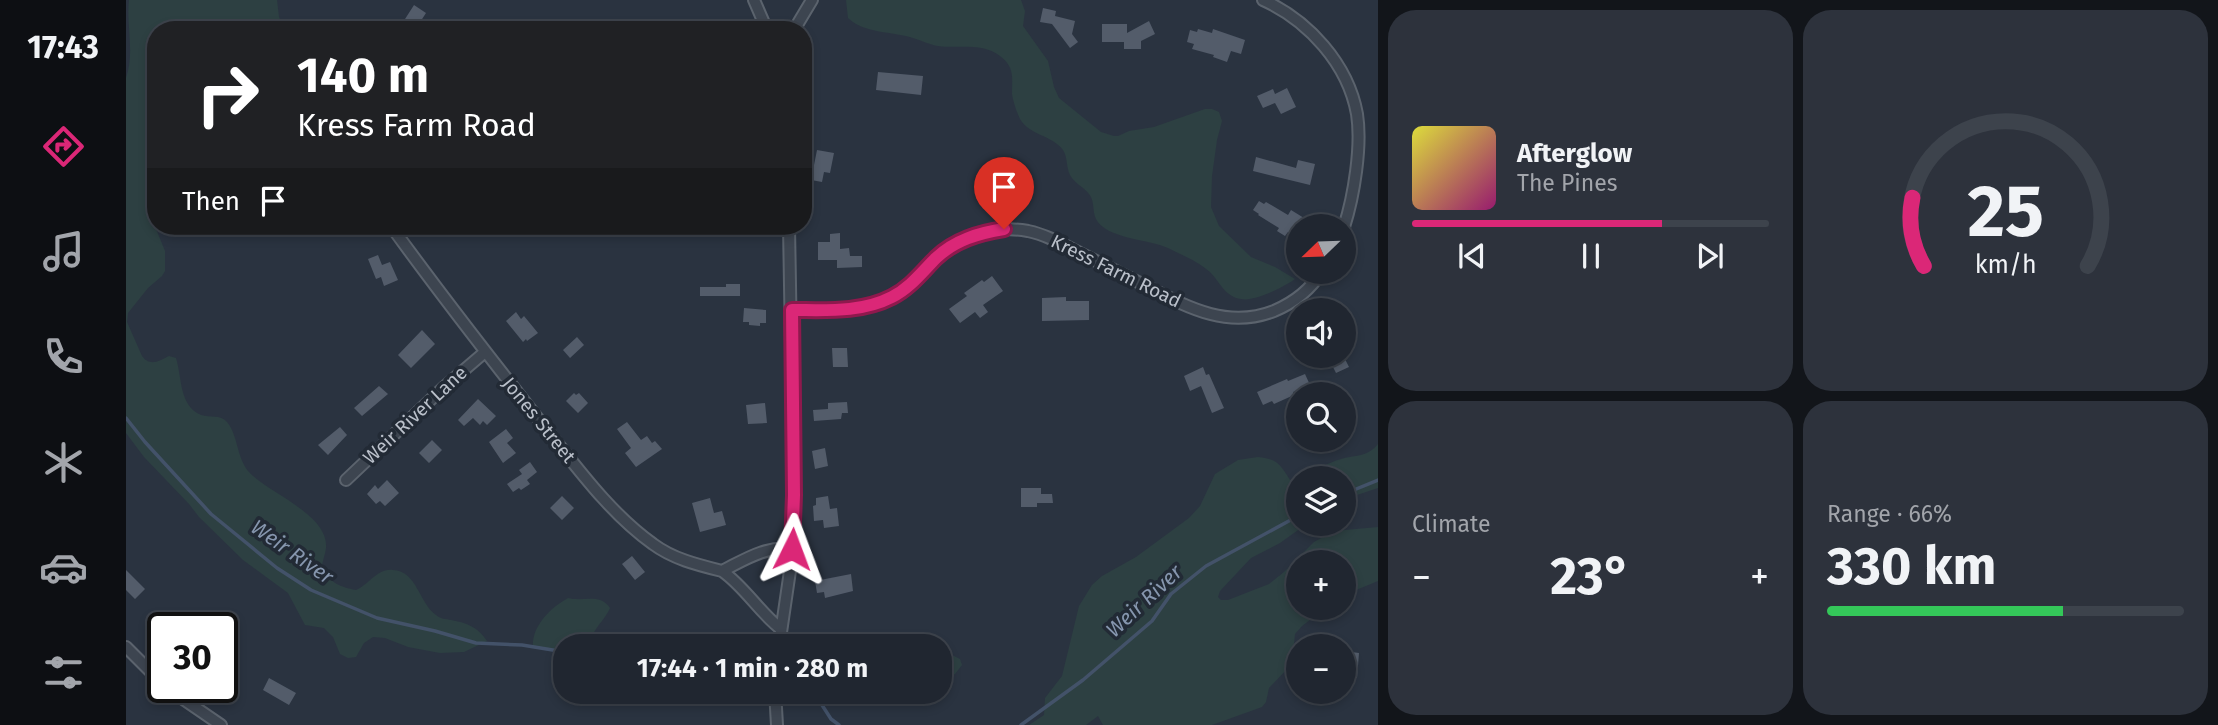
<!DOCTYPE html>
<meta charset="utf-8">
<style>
:root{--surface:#202630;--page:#2d323c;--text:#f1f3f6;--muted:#a2a5ab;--line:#3d434c;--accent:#db2777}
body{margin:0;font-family:"Fira Sans",sans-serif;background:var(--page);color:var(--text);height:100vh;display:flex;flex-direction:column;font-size:26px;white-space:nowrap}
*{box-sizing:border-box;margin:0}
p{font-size:23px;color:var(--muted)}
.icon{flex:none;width:38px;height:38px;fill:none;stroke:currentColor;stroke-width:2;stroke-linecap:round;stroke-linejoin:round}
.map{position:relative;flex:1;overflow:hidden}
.details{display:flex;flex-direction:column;gap:10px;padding:10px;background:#12151a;width:840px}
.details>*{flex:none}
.guide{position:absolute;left:21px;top:21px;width:665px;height:214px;border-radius:28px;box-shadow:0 4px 10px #0003,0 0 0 2px var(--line);background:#202124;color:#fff;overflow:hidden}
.needle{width:46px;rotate:247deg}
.fabs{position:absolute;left:1160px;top:214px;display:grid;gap:14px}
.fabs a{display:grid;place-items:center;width:70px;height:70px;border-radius:50%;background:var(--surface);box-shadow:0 4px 10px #0003,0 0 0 2px var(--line);font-size:35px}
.speed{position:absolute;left:21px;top:612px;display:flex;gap:14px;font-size:35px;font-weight:700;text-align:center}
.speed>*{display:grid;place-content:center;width:91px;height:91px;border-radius:50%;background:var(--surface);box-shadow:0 4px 10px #0003,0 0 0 2px var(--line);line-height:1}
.speed .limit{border:4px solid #111;border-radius:10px;background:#fff;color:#111}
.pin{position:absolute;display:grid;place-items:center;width:60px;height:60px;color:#fff;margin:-72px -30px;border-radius:50% 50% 50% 0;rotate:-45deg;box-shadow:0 0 7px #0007}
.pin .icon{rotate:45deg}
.me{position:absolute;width:77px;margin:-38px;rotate:3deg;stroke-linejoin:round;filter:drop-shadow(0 0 5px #0008)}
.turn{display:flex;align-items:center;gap:24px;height:147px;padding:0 35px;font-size:32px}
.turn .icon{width:91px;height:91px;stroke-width:2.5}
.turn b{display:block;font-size:49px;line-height:60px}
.then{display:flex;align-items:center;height:66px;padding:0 35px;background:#0003;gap:14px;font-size:26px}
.big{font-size:52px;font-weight:700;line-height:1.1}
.details .tile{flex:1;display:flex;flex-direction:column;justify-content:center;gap:10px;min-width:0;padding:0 24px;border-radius:28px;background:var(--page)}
.details .dial{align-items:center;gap:0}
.dial svg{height:182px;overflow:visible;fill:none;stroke:var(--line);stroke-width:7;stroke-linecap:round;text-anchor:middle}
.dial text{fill:var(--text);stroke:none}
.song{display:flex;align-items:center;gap:21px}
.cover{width:84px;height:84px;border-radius:10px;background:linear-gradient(135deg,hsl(60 70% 55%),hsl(320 70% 35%))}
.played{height:7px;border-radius:4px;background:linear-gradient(90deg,var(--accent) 70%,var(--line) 70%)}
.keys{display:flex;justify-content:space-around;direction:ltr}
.heat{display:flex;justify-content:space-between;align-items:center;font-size:38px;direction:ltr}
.charge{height:10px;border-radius:5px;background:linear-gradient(90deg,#34c759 66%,var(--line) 0)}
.details .tiles{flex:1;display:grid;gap:10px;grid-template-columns:repeat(2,1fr)}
.trip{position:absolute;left:427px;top:634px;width:399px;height:70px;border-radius:28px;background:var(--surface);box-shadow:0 4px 10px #0003,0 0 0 2px var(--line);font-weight:700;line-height:70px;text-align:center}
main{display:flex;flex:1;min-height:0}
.menu{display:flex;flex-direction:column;width:126px;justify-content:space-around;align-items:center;background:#0d0f13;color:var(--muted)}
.menu .icon{width:49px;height:49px}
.menu .active{color:var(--accent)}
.menu b{font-size:32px;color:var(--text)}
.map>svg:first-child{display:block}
.green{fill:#2d4042}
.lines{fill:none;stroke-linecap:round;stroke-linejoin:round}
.stream{stroke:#435269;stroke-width:3.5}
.building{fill:#535c6a}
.minor-casing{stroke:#5b636d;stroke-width:14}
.minor{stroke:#3d4550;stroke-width:10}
.route-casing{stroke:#8e194d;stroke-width:18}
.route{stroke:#db2777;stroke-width:12}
.labels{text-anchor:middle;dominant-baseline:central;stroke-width:7;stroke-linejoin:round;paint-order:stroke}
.street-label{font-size:19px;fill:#bac0ca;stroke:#222a35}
.water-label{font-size:21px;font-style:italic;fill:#8696ae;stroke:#222a35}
</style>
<main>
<nav class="menu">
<b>17:43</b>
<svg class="icon active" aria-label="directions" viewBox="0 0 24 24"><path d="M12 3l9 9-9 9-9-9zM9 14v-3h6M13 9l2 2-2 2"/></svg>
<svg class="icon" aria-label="music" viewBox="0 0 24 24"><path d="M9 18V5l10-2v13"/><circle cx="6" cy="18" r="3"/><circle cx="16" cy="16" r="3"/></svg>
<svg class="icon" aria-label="phone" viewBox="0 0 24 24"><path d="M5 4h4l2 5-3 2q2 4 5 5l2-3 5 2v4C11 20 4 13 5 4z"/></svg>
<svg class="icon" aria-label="climate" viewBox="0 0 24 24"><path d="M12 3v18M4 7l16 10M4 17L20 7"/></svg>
<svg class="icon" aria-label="car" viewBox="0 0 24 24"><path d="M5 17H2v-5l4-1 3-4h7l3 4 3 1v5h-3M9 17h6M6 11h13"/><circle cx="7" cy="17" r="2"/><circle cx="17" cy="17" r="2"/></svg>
<svg class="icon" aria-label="filters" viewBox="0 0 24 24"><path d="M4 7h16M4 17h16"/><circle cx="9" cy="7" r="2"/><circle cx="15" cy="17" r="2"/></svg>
</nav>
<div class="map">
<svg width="1252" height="725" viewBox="0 0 1252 725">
<rect width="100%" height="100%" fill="#2a3340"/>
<path class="green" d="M 3,0 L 151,0 L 153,17 L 159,30 L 30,30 L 30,191 L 26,219 L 39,251 L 39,271 L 36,276 L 22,288 L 2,313 L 1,322 L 16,356 C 24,367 33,361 43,356 L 50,358 C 56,377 53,406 75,415 C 84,418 94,414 101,422 C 112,435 110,455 122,471 C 141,493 203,514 200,548 C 199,556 196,561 196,569 C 205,583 214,587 230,590 C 243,585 251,568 267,570 C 291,571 293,603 310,615 C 314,619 320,619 325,620 C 341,623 352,627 361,641 L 338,652 L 314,653 L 282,647 L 259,638 L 247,637 L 238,643 L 230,657 L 222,658 L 214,654 L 207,637 L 198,628 L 179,625 L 162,593 L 117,560 L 73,517 L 63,504 L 18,457 L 0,433 L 0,78 C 9,52 0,26 3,0 Z
M 720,0 L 895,0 L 899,11 L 897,26 L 922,61 L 928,87 L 933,98 L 975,132 L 988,136 L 992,136 L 1003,131 L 1028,127 L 1079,109 L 1086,109 L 1093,112 L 1096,121 L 1091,140 L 1086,176 L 1085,207 L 1093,226 L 1125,257 L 1149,267 L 1169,279 C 1158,287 1128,302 1115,299 C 1099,297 1094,282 1084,272 C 1073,262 1056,255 1042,248 C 1023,239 980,239 970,219 C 966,211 969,201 963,194 C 958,187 948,183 944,175 C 940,167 942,158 937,150 C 926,135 903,135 894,119 C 891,113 887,101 886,94 C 886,78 889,67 874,56 C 856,42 833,49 812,46 C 804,45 795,40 787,38 C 766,31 739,34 722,18 Z
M 1252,444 L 1252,488 L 1225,497 L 1218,503 L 1218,478 L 1178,478 C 1189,469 1202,463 1215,459 C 1229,455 1242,457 1252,444 Z
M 1132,457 C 1151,459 1154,464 1164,480 L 1172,480 L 1172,523 L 1182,523 L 1154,543 L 1125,558 L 1094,591 L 1092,597 L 1095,600 L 1102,600 L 1143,584 L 1158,572 L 1188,542 L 1208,531 L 1252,527 L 1252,581 L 1218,595 L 1218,562 L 1172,562 L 1172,607 L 1201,607 L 1176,626 L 1169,634 L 1167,654 L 1164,666 L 1143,688 L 1140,702 L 1136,707 L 1086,725 L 977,725 L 972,716 L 960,725 L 903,725 L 918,715 L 919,698 L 936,676 L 953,606 L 966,585 L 976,576 L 1010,557 L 1063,518 L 1074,506 L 1089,474 L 1112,460 Z
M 442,598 C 457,602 474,593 484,608 C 478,622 465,630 463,646 L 439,646 L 439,652 L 407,648 C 405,627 424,608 442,598 Z
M 828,656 L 834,659 L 836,665 L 829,674 L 814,682 L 814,660 Z
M 719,691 L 813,691 L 814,694 L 814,699 C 782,708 750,700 719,691 Z"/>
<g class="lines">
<path class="stream" d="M 0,418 L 19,442 L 85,514 L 151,568 L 185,590 L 251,618 L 309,631 L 350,643 L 396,645 L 439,652
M 1218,494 L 1252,480
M 687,691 L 705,719 L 713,725
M 895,725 L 957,680 L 1026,621 L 1045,594 L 1080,566 L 1172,516"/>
</g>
<path class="building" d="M 288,5 L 300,13 L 289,30 L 272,30 Z
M 917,8 L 930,11 L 929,16 L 949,21 L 946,34 L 952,42 L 944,48 L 926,24 L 914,22 Z
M 1023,21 L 1029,34 L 1015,41 L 1015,49 L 998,49 L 998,42 L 976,42 L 976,24 L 1001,24 L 1001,33 Z
M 1072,29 L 1086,33 L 1087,29 L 1119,40 L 1115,54 L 1105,51 L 1101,62 L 1087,57 L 1088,55 L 1066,49 L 1068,44 L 1061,42 L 1064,30 L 1071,32 Z
M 752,72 L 797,76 L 795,95 L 750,90 Z
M 1161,88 L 1170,107 L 1155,114 L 1149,103 L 1137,108 L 1131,96 L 1147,89 L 1149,94 Z
M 691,150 L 708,153 L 704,173 L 698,172 L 696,182 L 685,180 Z
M 1130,157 L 1170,168 L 1172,160 L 1189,164 L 1184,185 L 1127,171 Z
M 1133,201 L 1138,204 L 1140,202 L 1162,215 L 1165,210 L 1178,218 L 1167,235 L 1162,232 L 1159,236 L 1151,231 L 1153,228 L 1132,215 L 1133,214 L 1127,210 Z
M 714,233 L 714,249 L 723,248 L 724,256 L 736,256 L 736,267 L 711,268 L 711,260 L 692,260 L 692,242 L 704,242 L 704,234 Z
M 252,255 L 256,265 L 264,262 L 272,280 L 258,286 L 255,277 L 250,279 L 242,259 Z
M 866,276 L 877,291 L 857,305 L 862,312 L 854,318 L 849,312 L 834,323 L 823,309 L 841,296 L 838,293 L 856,280 L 858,282 Z
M 600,284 L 614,284 L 614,296 L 574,296 L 574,287 L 600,287 Z
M 940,297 L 940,301 L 963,301 L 963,320 L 916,321 L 916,298 Z
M 618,308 L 640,310 L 640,323 L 634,323 L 634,326 L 623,325 L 623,322 L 617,322 Z
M 390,312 L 395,319 L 398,316 L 412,333 L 401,341 L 400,339 L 397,342 L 380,321 Z
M 296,330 L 309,344 L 285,368 L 272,355 Z
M 451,337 L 458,345 L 444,358 L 437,350 Z
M 706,348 L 721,348 L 722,367 L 707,367 Z
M 1201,355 L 1217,355 L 1223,367 L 1210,373 Z
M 1077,367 L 1080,375 L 1083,374 L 1098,408 L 1086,413 L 1075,386 L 1064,391 L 1058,376 Z
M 1179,374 L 1184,385 L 1167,392 L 1168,395 L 1148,404 L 1146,401 L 1137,405 L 1131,392 L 1161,379 L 1162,381 Z
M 253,386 L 262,394 L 236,416 L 228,408 Z
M 448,393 L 450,395 L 453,393 L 462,403 L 452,413 L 440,401 Z
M 352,399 L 370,416 L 361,425 L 357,421 L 354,425 L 347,418 L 338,426 L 332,420 Z
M 721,402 L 722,413 L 716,413 L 715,419 L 688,421 L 687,410 L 702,409 L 702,403 Z
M 639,403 L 641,423 L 622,424 L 620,405 Z
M 501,422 L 515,440 L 521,436 L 526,443 L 529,441 L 536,449 L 510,467 L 499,453 L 505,448 L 491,429 Z
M 214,427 L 221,435 L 202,455 L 192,445 Z
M 380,429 L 387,438 L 381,443 L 390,453 L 377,463 L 363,442 Z
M 306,440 L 316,450 L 303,463 L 293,453 Z
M 699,448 L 702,466 L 689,469 L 686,451 Z
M 404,462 L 411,472 L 401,480 L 398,476 L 404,484 L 395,490 L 393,488 L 387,492 L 381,484 L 396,474 L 393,470 Z
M 261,480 L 273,493 L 259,506 L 254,501 L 250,504 L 241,494 L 249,485 L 252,489 Z
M 895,488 L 915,488 L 915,494 L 926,494 L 927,503 L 911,503 L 911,507 L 895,507 Z
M 436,496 L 448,508 L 436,520 L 424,508 Z
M 702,496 L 704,509 L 711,508 L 713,526 L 698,528 L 697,520 L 688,521 L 687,506 L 690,505 L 690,498 Z
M 584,498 L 588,513 L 596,511 L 600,525 L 574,532 L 566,503 Z
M 506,556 L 519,572 L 509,580 L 496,564 Z
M 0,570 L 19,589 L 9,599 L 0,590 Z
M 725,574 L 727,591 L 699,598 L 698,592 L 691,593 L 689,581 Z
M 36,613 L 53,628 L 35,628 L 28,622 Z
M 1218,651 L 1233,653 L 1231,678 L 1218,677 Z
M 143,678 L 170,693 L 163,705 L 137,690 Z"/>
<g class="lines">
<defs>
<path id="minor" d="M 628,0 L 641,30
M 1137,0 C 1182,20 1222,64 1231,114 C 1236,146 1228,196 1218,227
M 668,30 L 686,0
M 265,226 C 315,295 368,363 421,430 C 453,470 485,514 527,544 C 547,559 572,565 596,571 C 620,559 639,546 666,549
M 666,310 C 699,310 734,313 765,298 C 783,289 795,274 809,260 C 832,236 869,225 902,231 C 921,235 938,245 956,254 C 978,265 1000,276 1022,287 C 1063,308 1102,329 1148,311 C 1167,303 1185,289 1196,271
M 220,480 L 317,388 L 359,352
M 596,571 C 619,587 633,612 655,629
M 653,646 L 665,564 L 668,521 L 663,226
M 0,647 L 37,684
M 41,688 L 95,725
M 649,691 L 651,725"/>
</defs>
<use href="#minor" class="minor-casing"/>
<use href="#minor" class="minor"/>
</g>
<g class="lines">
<defs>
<path id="route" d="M 666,549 L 668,495 L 666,310 C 699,310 735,313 766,297 C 784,288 796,272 810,258 C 829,240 853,233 878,229"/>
</defs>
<use href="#route" class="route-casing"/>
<use href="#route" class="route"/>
</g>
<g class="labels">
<g class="street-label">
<text transform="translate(990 271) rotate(26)">Kress Farm Road</text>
<text transform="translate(289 415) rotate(-43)">Weir River Lane</text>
<text transform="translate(413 420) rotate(51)">Jones Street</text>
</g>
<g class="water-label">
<text transform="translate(166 552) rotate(35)">Weir River</text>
<text transform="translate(1018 601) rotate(-43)">Weir River</text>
</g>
</g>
</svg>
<div class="fabs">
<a><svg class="needle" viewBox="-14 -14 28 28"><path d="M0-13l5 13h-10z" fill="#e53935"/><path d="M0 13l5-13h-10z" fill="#a2a5ab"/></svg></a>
<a><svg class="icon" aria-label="sound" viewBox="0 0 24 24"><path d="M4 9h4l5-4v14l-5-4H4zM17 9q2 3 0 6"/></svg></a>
<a><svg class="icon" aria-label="search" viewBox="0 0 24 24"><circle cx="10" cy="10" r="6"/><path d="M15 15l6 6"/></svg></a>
<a><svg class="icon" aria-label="layers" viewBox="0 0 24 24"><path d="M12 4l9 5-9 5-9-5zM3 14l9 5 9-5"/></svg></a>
<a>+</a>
<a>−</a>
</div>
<div class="speed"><div class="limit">30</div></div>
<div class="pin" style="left:878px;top:229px;background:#d93025"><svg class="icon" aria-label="arrive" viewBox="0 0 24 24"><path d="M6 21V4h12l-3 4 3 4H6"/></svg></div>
<svg class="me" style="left:666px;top:549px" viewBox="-20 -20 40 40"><path d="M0-17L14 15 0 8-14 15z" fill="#db2777" stroke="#fff" stroke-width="4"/></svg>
<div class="trip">17:44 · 1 min · 280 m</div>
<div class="guide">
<div class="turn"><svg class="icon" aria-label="right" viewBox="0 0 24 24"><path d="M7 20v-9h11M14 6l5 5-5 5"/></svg><div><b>140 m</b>Kress Farm Road</div></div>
<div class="then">Then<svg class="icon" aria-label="arrive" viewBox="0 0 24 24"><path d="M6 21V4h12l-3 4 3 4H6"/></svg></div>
</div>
</div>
<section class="details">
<div class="tiles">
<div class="tile">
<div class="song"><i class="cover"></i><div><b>Afterglow</b><p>The Pines</p></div></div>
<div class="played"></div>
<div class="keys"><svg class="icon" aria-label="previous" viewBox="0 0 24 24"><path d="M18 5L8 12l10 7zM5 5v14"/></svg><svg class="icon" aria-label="pause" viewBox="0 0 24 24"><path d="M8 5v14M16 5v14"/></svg><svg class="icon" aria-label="next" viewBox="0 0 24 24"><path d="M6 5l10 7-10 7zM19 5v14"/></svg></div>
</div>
<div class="tile dial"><svg viewBox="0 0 100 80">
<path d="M14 69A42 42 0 1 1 86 69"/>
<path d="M14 69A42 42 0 0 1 9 39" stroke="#db2777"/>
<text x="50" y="56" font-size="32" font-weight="700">25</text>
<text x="50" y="72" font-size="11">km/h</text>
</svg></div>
<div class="tile"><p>Climate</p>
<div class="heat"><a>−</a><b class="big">23°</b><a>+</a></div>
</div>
<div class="tile"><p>Range · 66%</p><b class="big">330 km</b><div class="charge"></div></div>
</div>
</section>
</main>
